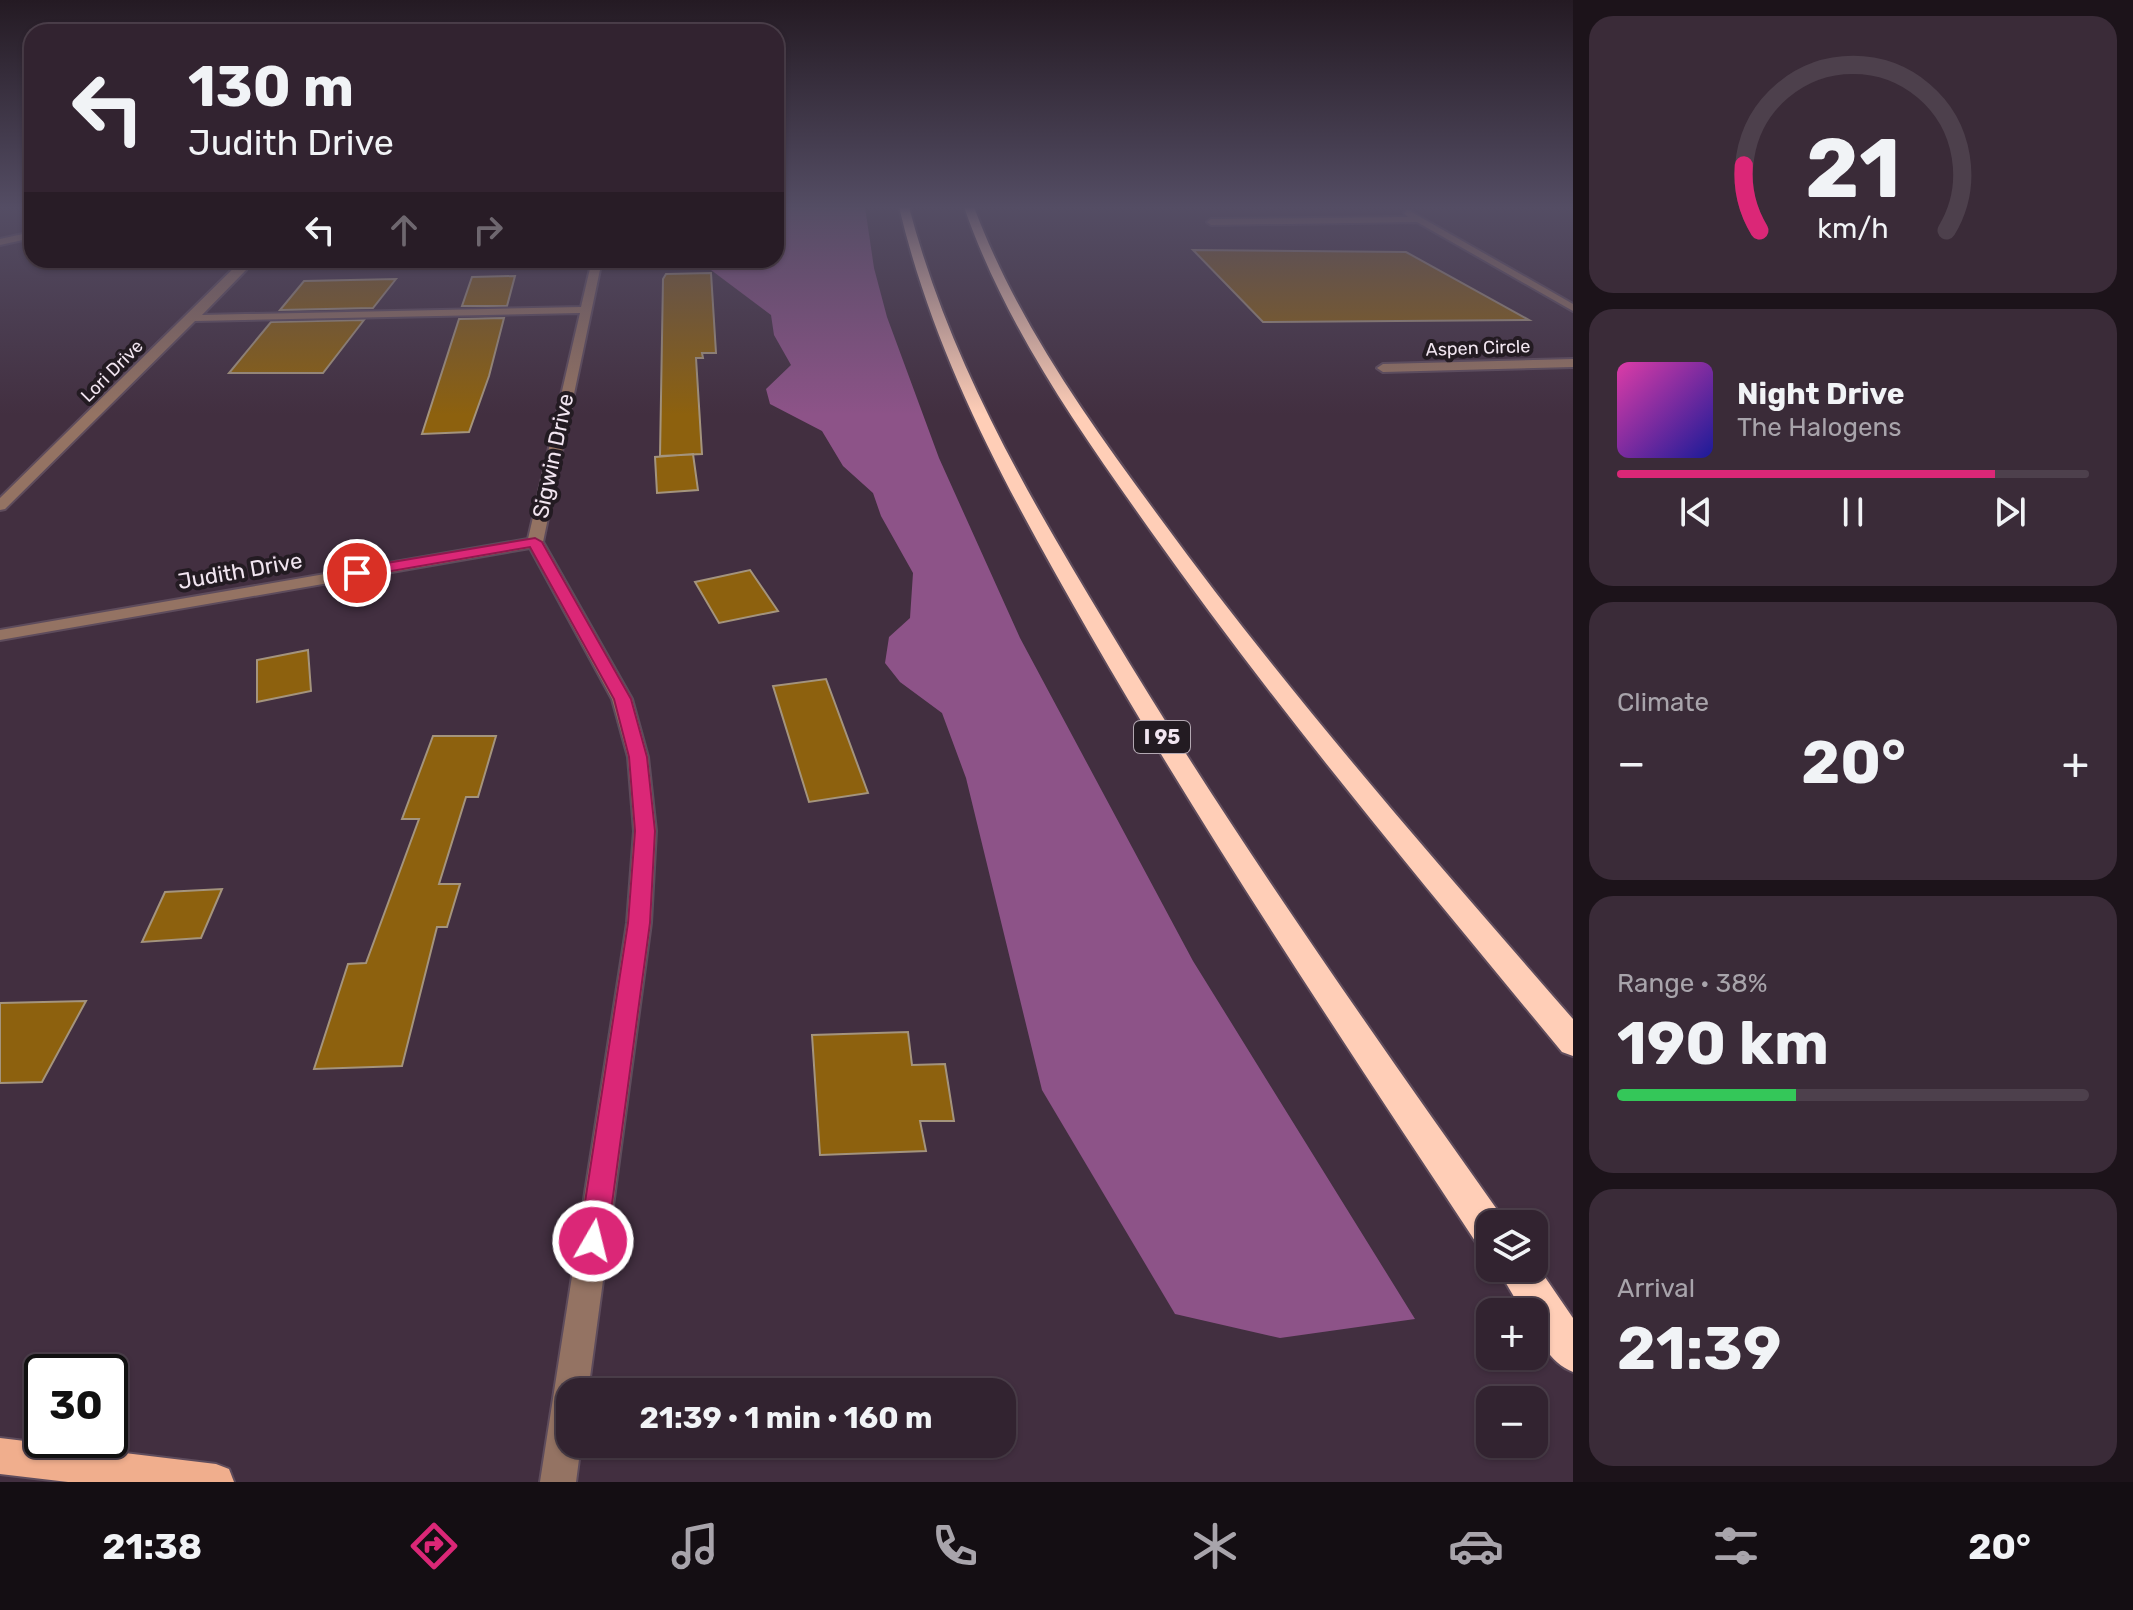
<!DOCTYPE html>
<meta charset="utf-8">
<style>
:root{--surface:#322330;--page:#3a2b38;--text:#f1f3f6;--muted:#a8a4ab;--line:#4d404c;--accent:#db2777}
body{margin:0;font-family:Rubik,sans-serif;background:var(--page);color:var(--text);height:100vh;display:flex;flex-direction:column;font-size:30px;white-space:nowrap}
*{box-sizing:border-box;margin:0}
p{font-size:26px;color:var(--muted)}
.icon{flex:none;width:44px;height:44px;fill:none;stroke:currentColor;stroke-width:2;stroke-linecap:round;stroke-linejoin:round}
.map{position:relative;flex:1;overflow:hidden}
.panel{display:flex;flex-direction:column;gap:16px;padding:16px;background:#1c131a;width:560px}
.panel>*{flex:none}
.top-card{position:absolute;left:24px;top:24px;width:760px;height:244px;border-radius:24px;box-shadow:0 2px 6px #0004,0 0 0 2px var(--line);background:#322330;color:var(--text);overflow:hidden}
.fabs{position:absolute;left:1476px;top:1210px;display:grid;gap:16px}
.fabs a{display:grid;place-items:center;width:72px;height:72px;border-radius:16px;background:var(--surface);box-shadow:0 2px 6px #0004,0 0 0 2px var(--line);font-size:40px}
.speed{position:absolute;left:24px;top:1354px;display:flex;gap:16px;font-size:40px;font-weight:700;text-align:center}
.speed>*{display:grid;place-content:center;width:104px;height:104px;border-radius:50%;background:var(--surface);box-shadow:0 2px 6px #0004,0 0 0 2px var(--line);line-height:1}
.speed .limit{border:4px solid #111;border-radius:12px;background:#fff;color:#111}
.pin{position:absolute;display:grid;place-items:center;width:68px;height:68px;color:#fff;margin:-34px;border:4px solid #fff;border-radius:50%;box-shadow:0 2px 8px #0007}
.me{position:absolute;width:88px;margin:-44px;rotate:8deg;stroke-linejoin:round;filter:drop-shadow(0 0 6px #0008)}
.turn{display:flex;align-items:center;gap:28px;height:168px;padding:0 32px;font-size:36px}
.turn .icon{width:104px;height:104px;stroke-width:2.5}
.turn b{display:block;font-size:56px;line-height:68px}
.lanes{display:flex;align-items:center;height:76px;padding:0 32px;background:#0003;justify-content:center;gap:40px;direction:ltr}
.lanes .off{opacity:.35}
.big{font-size:60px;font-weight:700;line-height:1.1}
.panel .widget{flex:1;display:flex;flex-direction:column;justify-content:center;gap:12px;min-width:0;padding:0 28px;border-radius:24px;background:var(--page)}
.panel .dial{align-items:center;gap:0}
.dial svg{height:208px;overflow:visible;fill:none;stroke:var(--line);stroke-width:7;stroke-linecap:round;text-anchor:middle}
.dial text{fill:var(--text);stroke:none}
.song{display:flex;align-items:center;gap:24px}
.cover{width:96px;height:96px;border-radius:12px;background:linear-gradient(135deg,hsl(320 70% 55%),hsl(240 70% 35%))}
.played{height:8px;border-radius:4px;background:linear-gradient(90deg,var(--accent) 80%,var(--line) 80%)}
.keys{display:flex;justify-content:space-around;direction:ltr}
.heat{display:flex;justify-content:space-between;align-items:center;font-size:44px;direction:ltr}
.charge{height:12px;border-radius:6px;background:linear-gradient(90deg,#34c759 38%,var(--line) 0)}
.trip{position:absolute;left:556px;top:1378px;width:460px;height:80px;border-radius:24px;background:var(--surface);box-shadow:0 2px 6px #0004,0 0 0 2px var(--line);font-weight:700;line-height:80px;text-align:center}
.tabs{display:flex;height:128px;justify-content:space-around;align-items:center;background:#140e13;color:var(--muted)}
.tabs .icon{width:56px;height:56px}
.tabs .on{color:var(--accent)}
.tabs b{font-size:36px;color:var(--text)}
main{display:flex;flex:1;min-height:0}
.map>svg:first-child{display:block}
.forest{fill:#8d5388}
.building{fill:#8d610e;stroke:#a4947d;stroke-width:2}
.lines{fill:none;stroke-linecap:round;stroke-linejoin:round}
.minor-casing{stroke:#5e4c5c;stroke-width:4}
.major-casing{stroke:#5e4c5c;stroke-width:4}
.highway-casing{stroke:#5e4c5c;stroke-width:4}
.minor{fill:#947363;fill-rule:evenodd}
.major{fill:#f0ae8d;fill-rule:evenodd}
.highway{fill:#ffceb7;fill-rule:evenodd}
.route{fill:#db2777;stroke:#8e194d;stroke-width:2}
.labels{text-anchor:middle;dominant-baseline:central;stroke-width:8;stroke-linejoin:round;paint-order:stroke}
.far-street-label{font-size:18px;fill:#f1e5f0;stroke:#231b22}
.shield{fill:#231b22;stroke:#b3a8b2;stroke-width:2}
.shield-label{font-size:20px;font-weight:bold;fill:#f1e5f0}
.street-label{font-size:22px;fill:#f1e5f0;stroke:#231b22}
</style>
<main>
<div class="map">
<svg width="1573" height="1482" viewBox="0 0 1573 1482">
<rect width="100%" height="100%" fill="#422f40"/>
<path class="forest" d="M 776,207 L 865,207 L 874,268 L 887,317 L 939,458 L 1020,638 L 1193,961 L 1415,1319 L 1280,1338 L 1175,1314 L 1042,1090 L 966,778 L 942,713 L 900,682 L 885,663 L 889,637 L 910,618 L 913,573 L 881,516 L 873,493 L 843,466 L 822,431 L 770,404 L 766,389 L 791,365 L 774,335 L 771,315 L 711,270 L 707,260 L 776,260 Z"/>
<path class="building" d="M 1193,250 L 1406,252 L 1529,320 L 1263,322 Z
M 711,273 L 716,353 L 702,353 L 703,358 L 696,358 L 702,454 L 660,456 L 663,279 L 666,274 Z
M 515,276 L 507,306 L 462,306 L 472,277 Z
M 396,279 L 373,308 L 280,310 L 304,281 Z
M 504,318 L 489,376 L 469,432 L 422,434 L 459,319 Z
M 364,320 L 323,373 L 229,373 L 271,322 Z
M 693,454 L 698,490 L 657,493 L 655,457 Z
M 750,570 L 778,611 L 719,623 L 695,582 Z
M 308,650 L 311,691 L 257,702 L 257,660 Z
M 826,679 L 868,793 L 809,802 L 773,686 Z
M 433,736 L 496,736 L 478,797 L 466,797 L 439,884 L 460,884 L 447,927 L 437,927 L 402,1066 L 314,1069 L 348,964 L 366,963 L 419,819 L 402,819 Z
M 222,889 L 201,938 L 142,942 L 165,892 Z
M 86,1001 L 42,1082 L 0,1083 L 0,1003 Z
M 908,1032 L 912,1065 L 945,1064 L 954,1121 L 920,1121 L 926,1151 L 820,1155 L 812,1035 Z"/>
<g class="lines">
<defs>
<path id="minor" d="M 1408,210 L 1573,304 L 1573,311 L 1417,222 L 1211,225 L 1207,222 L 1211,219 L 1408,217 L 1404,213 Z
M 32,232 L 32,238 L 0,245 L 0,239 Z
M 242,260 L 252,260 L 246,270 L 202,315 L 581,307 L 592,260 L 602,260 L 543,542 L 632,699 L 648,757 L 656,831 L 651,923 L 588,1392 L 570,1392 L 570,1444 L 581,1444 L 576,1482 L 540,1482 L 627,923 L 634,831 L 628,757 L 612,699 L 530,548 L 0,640 L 0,630 L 528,539 L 580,313 L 195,321 L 5,509 L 0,510 L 0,498 Z
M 1573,359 L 1573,367 L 1383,372 L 1377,368 L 1383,364 Z"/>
<path id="major" d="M 0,1438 L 216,1464 L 229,1469 L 234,1482 L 68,1482 L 0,1474 Z"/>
<path id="highway" d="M 899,207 L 909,207 C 949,360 1026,492 1107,626 C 1229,830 1366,1024 1503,1218 L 1505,1224 L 1490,1224 L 1490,1249 L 1477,1244 C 1345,1044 1211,844 1091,636 C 1012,498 936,363 899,207 Z
M 964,207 L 974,207 C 1017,322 1088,420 1160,518 C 1288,693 1431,856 1573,1019 L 1573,1056 L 1562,1052 C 1421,881 1278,711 1150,530 C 1078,428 1006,327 964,207 Z
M 1534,1261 L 1573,1318 L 1573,1372 C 1550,1363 1534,1336 1534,1312 L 1523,1312 L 1497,1268 L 1534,1268 Z"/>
</defs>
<use href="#minor" class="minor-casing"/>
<use href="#major" class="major-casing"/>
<use href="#highway" class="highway-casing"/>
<use href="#minor" class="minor"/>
<use href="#major" class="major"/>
<use href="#highway" class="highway"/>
</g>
<linearGradient id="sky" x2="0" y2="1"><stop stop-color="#241a23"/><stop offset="0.5" stop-color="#544d64"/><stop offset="1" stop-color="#544d64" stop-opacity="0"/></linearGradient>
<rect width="1573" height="415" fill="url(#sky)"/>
<path class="route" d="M 535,538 L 542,542 L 631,699 L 647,757 L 655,831 L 650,923 L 607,1241 L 603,1251 L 593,1255 L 583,1251 L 579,1241 L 628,923 L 635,831 L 629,757 L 614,699 L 530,547 L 357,577 L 350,573 L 357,568 Z"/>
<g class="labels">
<g class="far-street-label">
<text transform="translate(1478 348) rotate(-2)">Aspen Circle</text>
<text transform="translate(112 371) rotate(-45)">Lori Drive</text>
</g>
<rect class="shield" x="1134" y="721" width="56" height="32" rx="6"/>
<g class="shield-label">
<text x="1162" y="737">I 95</text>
</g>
<g class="street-label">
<text transform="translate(553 456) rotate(-78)">Sigwin Drive</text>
<text transform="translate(240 571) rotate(-10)">Judith Drive</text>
</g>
</g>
</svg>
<div class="fabs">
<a><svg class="icon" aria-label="layers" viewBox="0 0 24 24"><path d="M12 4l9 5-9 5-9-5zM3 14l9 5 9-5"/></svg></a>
<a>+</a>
<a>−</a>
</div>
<div class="speed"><div class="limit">30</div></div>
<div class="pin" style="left:357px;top:573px;background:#d93025"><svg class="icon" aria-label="arrive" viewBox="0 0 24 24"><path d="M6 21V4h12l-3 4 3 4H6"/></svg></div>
<svg class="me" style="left:593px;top:1241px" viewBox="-20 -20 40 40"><circle r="17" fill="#db2777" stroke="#fff" stroke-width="3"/><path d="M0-11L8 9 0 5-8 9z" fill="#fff"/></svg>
<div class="trip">21:39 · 1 min · 160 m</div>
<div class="top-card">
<div class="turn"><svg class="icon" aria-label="left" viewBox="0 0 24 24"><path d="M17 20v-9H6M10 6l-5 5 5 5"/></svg><div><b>130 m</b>Judith Drive</div></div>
<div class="lanes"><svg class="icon" aria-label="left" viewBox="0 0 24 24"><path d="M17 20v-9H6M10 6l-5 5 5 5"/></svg><svg class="icon off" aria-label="ahead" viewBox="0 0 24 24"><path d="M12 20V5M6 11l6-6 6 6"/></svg><svg class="icon off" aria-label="right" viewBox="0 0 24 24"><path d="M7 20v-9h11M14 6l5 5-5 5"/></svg></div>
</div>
</div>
<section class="panel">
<div class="widget dial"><svg viewBox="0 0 100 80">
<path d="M14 69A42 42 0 1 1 86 69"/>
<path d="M14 69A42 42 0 0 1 8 44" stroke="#db2777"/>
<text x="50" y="56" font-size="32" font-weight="700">21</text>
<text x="50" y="72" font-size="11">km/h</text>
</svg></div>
<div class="widget">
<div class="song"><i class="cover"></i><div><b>Night Drive</b><p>The Halogens</p></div></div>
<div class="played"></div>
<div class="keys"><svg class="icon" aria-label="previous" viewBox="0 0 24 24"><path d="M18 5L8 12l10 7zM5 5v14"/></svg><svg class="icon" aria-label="pause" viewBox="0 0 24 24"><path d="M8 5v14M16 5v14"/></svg><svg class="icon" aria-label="next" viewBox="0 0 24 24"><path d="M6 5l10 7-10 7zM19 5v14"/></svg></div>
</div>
<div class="widget"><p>Climate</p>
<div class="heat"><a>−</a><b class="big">20°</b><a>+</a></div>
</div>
<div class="widget"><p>Range · 38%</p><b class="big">190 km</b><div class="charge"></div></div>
<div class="widget"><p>Arrival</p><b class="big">21:39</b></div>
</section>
</main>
<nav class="tabs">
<b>21:38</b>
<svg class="icon on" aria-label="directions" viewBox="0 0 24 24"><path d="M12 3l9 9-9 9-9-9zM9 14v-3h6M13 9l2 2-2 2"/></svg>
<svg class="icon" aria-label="music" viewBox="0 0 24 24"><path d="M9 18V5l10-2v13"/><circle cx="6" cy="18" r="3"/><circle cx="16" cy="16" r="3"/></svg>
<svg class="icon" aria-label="phone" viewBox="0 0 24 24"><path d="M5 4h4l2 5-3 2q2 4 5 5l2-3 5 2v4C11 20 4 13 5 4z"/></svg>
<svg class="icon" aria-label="climate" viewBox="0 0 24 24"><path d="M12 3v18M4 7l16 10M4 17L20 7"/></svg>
<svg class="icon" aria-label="car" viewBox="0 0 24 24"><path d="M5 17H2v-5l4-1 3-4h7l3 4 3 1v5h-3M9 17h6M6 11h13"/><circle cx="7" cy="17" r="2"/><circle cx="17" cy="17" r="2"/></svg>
<svg class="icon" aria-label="filters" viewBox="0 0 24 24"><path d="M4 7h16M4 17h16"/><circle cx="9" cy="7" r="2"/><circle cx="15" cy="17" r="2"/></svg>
<b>20°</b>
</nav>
